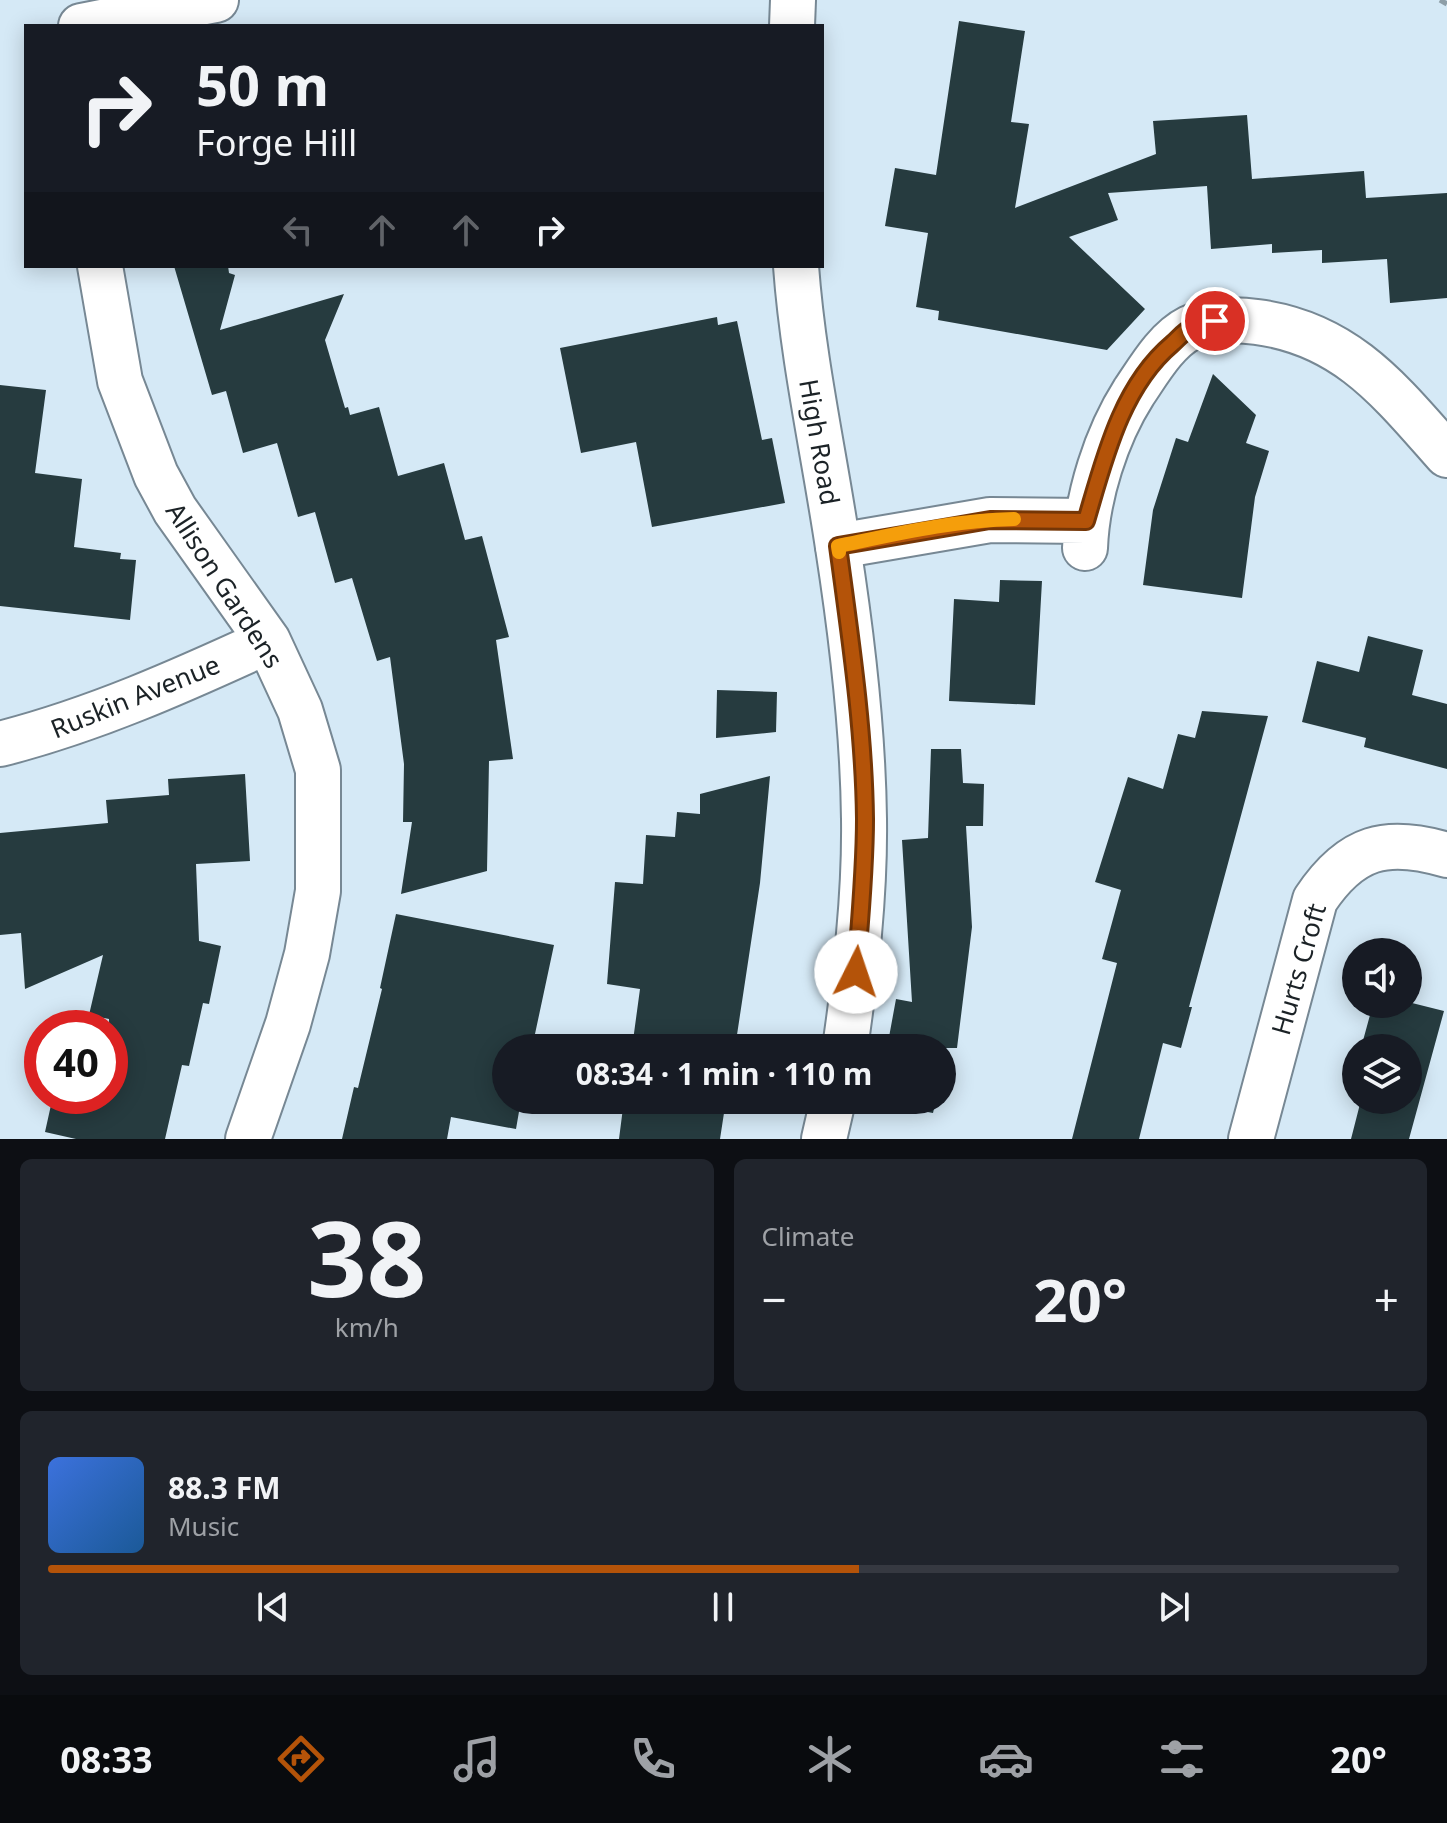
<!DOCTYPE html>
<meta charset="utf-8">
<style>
:root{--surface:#171b24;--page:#20242c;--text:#f1f3f6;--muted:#9ea1a6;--line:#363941;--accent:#b45309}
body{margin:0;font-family:"Noto Sans",sans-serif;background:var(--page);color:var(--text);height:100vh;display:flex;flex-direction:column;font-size:30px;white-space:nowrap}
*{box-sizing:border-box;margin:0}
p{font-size:26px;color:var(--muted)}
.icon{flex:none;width:44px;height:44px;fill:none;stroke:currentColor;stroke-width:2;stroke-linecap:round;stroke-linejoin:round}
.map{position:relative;height:1139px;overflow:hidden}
.sheet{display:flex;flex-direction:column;gap:20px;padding:20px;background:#0d0f14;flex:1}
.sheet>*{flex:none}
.guide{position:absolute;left:24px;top:24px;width:800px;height:244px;border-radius:0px;box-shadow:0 4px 20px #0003;background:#171b24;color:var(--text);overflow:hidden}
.fabs{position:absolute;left:1342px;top:938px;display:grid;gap:16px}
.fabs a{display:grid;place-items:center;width:80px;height:80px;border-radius:50%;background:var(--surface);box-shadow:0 4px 20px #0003;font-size:40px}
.speed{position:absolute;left:24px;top:1010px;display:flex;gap:16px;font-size:40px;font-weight:700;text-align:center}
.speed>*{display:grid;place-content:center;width:104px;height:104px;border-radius:50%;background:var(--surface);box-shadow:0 4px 20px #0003;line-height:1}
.speed .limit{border:12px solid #d22;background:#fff;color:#111}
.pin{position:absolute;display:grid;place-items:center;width:68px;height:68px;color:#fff;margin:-34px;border:4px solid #fff;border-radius:50%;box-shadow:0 2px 8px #0007}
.me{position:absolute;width:88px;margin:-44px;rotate:4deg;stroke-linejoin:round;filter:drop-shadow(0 0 6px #0008)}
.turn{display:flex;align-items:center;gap:28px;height:168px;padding:0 40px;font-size:36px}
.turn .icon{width:104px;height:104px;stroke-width:2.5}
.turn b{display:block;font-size:56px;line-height:68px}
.lanes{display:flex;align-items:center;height:76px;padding:0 40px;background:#0003;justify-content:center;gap:40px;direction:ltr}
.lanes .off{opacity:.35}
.big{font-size:60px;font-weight:700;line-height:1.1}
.sheet .widget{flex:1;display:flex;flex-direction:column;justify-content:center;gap:12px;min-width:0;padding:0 28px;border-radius:12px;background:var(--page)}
.sheet .dial{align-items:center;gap:0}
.dial b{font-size:104px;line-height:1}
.song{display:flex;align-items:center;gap:24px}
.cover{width:96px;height:96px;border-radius:12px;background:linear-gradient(135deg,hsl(220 70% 55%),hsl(210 70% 35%))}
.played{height:8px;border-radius:4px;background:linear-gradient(90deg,var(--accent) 60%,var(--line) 60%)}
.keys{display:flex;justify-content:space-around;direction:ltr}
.heat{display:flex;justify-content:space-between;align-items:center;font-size:44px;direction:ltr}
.sheet .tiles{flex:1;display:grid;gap:20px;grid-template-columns:1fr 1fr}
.widget:last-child{grid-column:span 2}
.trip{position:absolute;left:492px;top:1034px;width:464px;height:80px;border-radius:40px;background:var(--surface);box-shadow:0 4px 20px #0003;font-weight:700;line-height:80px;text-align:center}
.menu{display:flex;height:128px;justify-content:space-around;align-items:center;background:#090b0e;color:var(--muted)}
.menu .icon{width:56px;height:56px}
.menu .on{color:var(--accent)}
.menu b{font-size:36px;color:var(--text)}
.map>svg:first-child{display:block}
.building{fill:#263b3f}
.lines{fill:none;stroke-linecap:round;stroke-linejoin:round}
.street-casing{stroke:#778894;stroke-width:48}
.secondary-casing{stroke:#778894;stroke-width:48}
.path{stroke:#8e9ea7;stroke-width:5;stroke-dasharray:8 4;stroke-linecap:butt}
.street{stroke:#fff;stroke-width:44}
.secondary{stroke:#fff;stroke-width:44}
.route-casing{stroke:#753606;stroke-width:20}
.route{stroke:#b45309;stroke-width:14}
.slow{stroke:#f59e0b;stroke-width:14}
.labels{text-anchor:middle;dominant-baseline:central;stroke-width:8;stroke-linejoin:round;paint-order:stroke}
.street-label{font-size:26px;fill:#1b2226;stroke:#fff}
</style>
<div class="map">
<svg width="1447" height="1139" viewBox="0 0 1447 1139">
<rect width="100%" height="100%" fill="#d5e9f6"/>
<path class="building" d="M 959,21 L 1025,31 L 1011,122 L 1029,124 L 1015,208 L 1156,154 L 1153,121 L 1247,115 L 1252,179 L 1364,171 L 1366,198 L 1447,193 L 1447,298 L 1390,303 L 1387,259 L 1322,263 L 1322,250 L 1272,253 L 1272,244 L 1211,249 L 1207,186 L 1108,193 L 1118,220 L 1069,237 L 1145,309 L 1107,350 L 938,320 L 939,311 L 916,307 L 928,233 L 885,226 L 895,168 L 936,175 Z
M 174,266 L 228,266 L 229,273 L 235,275 L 220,330 L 344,294 L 325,340 L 345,408 L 348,407 L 350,415 L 379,407 L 398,476 L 444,463 L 465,540 L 482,536 L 509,637 L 496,640 L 513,759 L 489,761 L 487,871 L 401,894 L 412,822 L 403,822 L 404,764 L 390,657 L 377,661 L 352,578 L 335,583 L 315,512 L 298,517 L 277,443 L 243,453 L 226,391 L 212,395 Z
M 717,317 L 718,325 L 737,321 L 762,440 L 772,438 L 785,503 L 652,527 L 636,442 L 581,453 L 560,348 Z
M 1213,374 L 1256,415 L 1246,443 L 1269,451 L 1255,497 L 1242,598 L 1143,585 L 1153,510 L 1176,438 L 1188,442 Z
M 0,385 L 46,390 L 35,473 L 82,479 L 74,547 L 121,553 L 120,559 L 136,560 L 130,620 L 0,606 Z
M 1000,580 L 1042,581 L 1035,705 L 949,701 L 954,599 L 999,602 Z
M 1368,636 L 1423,650 L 1412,695 L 1447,704 L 1447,769 L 1364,747 L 1366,738 L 1302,722 L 1317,661 L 1359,672 Z
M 717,690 L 777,692 L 776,732 L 716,738 Z
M 1202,711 L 1268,716 L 1189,1007 L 1192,1007 L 1181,1048 L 1163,1043 L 1139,1139 L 1072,1139 L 1117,963 L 1102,959 L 1121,890 L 1095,882 L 1128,777 L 1163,789 L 1178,734 L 1195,738 Z
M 931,749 L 961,749 L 963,783 L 984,784 L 983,826 L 966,826 L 972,927 L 957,1048 L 946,1048 L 942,1068 L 942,1048 L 887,1048 L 896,999 L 912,1002 L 902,840 L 928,838 Z
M 245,774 L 250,861 L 196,864 L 199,941 L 221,946 L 209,1004 L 203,1003 L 189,1066 L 182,1065 L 165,1139 L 76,1139 L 45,1132 L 53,1096 L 110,1096 L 109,1019 L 89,1015 L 103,955 L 25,989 L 21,933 L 0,935 L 0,833 L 108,823 L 106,800 L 169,795 L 168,779 Z
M 770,776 L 760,883 L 735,1048 L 632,1048 L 640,989 L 607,984 L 615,882 L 643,884 L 646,835 L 675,837 L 677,812 L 700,814 L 700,794 Z
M 396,914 L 554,945 L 532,1048 L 506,1048 L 506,1100 L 521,1100 L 516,1129 L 451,1117 L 447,1139 L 342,1139 L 354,1087 L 358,1088 L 382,989 L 380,988 Z
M 1408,1002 L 1444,1011 L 1409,1139 L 1351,1139 L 1361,1100 L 1408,1100 L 1408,1048 L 1361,1048 L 1373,1004 L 1408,1004 Z
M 624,1100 L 726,1100 L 720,1139 L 619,1139 Z
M 884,1100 L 936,1100 L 933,1113 L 883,1104 Z"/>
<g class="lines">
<defs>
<path id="street" d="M 81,26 L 216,0
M 100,266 L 120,381 L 156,475 L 175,510 L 268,641 L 300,710 L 318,770 L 318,891 L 307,954 L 288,1024 L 248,1139
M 838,546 L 990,520 L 1086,521
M 1085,548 C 1087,496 1106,436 1134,392 C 1149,370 1166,340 1190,328 C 1209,319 1237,319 1257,322 C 1347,334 1391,392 1447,455
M 0,744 C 94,720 181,681 268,641
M 1251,1139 L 1315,900 C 1351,846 1386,837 1447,855"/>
<path id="secondary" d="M 792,26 L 793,0
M 796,266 C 803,361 824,453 838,547 C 852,637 863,728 864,819 C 865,896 856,972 845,1048
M 824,1139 L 833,1100"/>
</defs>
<use href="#street" class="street-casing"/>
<use href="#secondary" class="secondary-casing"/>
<path class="path" d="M 1440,0 L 1447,4"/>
<use href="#street" class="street"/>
<use href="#secondary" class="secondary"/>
</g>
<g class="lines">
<defs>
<path id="route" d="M 856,972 C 860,921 865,870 865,819 C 864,728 850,636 838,546 L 990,520 L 1086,521 C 1104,460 1121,387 1172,344 C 1178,339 1184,331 1191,328 C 1198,325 1208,323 1215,321"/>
</defs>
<use href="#route" class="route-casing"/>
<use href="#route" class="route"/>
<path class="slow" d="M 839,552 L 838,546 C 896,534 955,520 1014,519"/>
</g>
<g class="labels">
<g class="street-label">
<text transform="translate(820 442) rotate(80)">High Road</text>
<text transform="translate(225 585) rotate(57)">Allison Gardens</text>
<text transform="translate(135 696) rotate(-22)">Ruskin Avenue</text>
<text transform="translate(1298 969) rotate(-74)">Hurts Croft</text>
</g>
</g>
</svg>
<div class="fabs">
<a><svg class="icon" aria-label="sound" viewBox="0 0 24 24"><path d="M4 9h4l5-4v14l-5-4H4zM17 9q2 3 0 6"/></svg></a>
<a><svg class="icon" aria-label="layers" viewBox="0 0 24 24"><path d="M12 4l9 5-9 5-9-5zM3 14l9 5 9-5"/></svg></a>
</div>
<div class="speed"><div class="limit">40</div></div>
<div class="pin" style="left:1215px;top:321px;background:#d93025"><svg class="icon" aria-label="arrive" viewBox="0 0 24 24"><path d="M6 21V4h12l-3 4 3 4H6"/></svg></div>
<svg class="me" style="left:856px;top:972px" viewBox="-20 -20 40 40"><circle r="19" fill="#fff"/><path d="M0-13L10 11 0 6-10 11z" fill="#b45309"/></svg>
<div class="trip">08:34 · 1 min · 110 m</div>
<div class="guide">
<div class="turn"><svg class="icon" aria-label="right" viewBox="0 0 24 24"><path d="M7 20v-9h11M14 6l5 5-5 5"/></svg><div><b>50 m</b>Forge Hill</div></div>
<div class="lanes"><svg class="icon off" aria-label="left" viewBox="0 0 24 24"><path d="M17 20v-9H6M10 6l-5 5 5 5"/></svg><svg class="icon off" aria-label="ahead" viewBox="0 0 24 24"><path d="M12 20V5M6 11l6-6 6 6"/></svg><svg class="icon off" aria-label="ahead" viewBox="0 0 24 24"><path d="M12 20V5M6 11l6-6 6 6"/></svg><svg class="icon" aria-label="right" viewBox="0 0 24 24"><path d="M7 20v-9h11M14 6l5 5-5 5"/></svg></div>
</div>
</div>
<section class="sheet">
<div class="tiles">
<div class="widget dial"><b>38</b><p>km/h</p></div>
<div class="widget"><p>Climate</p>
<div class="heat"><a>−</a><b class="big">20°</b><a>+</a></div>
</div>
<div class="widget">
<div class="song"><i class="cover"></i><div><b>88.3 FM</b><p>Music</p></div></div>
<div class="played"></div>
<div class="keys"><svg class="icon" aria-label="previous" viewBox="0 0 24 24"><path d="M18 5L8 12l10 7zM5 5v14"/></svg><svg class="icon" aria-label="pause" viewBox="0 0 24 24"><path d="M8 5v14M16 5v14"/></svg><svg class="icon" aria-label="next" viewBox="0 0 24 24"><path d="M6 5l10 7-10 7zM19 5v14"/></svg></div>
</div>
</div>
</section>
<nav class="menu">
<b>08:33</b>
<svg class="icon on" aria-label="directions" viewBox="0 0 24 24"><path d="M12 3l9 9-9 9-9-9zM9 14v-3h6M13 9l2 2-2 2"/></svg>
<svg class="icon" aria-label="music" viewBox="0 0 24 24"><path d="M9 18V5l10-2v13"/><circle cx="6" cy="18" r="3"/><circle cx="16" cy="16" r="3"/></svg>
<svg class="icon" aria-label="phone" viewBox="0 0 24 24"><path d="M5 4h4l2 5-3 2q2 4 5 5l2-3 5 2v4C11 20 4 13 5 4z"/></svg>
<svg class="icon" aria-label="climate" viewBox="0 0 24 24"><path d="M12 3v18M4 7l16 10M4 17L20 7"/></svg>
<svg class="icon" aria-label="car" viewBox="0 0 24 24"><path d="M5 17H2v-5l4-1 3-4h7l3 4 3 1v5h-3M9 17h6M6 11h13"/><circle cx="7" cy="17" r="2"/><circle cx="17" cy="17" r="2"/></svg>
<svg class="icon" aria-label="filters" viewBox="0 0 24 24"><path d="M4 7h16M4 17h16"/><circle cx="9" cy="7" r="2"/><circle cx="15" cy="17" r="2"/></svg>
<b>20°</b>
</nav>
